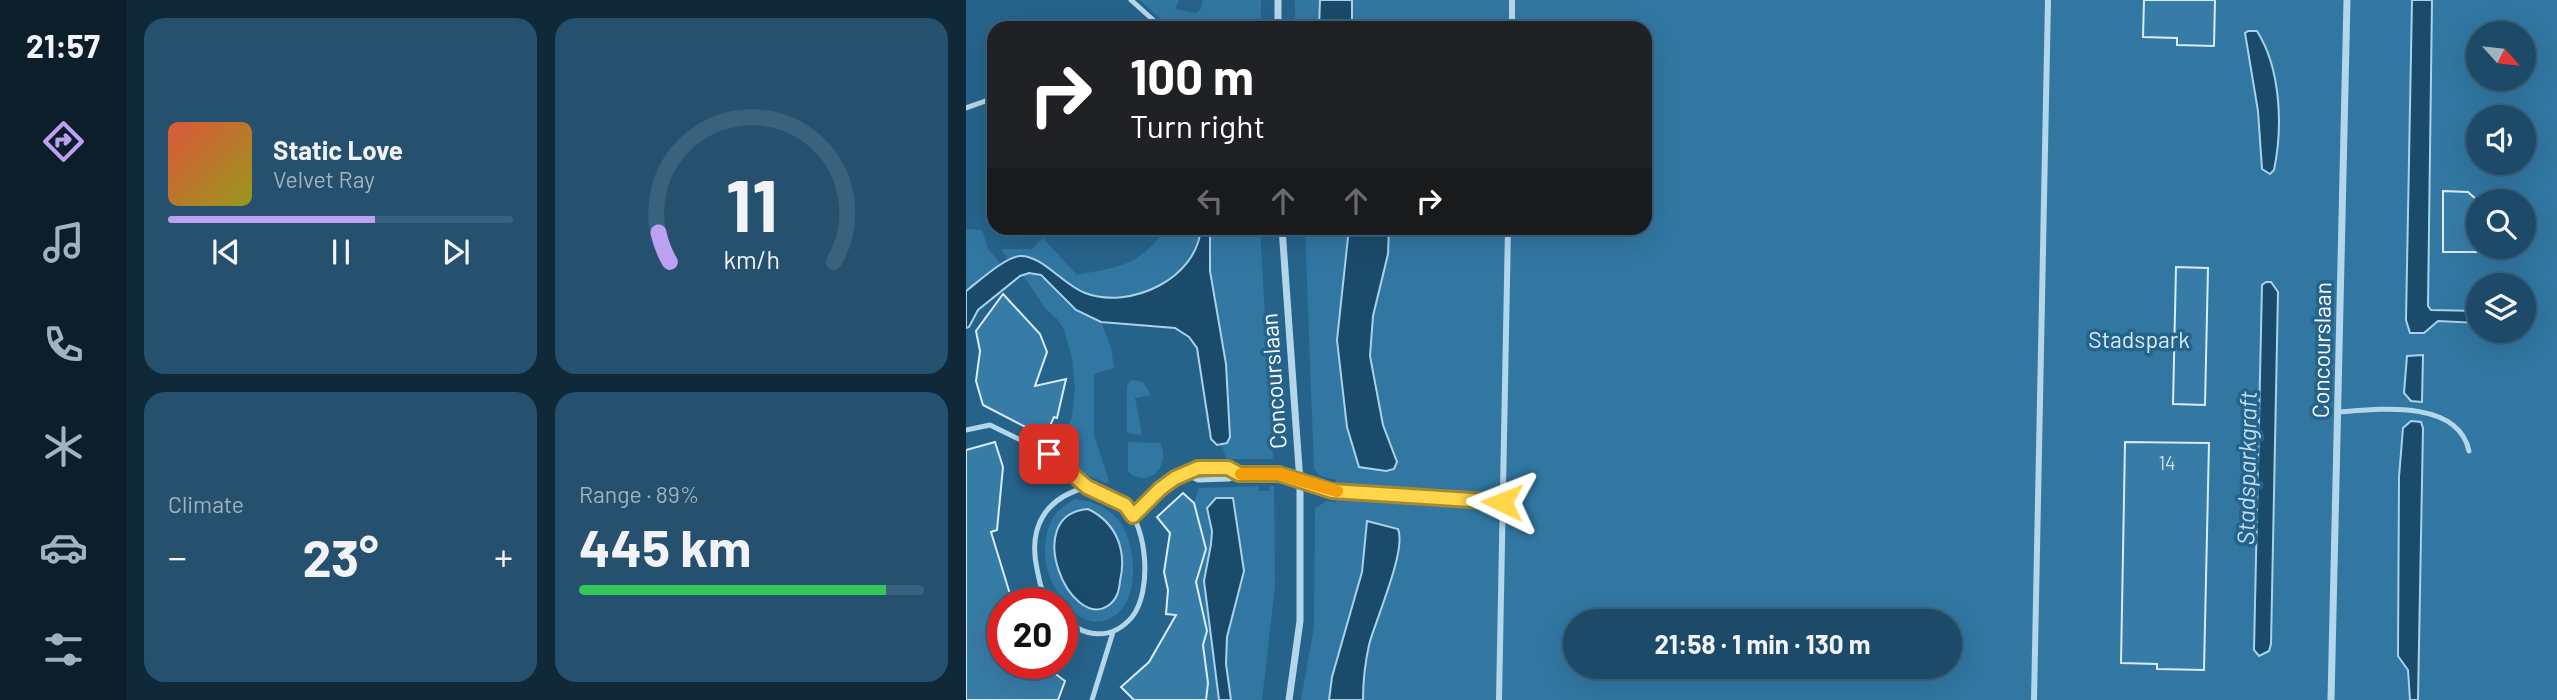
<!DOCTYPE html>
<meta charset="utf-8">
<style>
:root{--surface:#1c4a68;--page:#25516e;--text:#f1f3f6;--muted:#a0b3c0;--line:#3a627c;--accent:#bca0f2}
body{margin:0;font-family:Barlow,sans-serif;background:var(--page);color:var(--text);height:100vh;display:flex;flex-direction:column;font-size:26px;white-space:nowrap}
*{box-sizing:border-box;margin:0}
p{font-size:23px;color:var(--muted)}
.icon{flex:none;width:38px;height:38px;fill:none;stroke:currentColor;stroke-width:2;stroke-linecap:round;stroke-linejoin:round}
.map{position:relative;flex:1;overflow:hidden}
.side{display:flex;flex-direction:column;gap:18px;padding:18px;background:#0f2939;width:840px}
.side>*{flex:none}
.top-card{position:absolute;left:21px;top:21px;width:665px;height:214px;border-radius:21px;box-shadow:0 7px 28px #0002,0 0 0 2px var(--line);background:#202124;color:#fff;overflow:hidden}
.needle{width:46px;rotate:117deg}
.tools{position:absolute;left:1500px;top:21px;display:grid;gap:14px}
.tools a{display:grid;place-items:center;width:70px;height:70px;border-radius:50%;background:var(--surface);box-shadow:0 7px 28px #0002,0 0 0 2px var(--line);font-size:35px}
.speed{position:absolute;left:21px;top:588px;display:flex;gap:14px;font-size:35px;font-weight:700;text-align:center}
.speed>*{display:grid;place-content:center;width:91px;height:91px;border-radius:50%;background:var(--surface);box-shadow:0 7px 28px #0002,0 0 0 2px var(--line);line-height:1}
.speed .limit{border:10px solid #d22;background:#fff;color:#111}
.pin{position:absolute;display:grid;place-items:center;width:60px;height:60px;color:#fff;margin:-30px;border-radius:14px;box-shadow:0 4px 10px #0006}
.me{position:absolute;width:77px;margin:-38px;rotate:272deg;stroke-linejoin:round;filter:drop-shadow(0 0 5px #0008)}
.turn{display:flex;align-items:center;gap:24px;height:147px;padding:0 28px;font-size:32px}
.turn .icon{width:91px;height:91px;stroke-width:2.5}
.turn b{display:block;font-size:49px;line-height:60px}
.lanes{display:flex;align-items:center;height:66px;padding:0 28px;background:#0003;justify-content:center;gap:35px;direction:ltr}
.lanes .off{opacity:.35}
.big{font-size:52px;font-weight:700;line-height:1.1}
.side .tile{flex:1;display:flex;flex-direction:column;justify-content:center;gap:10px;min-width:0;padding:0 24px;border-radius:21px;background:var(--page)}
.side .dial{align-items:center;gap:0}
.dial svg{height:182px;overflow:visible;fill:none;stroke:var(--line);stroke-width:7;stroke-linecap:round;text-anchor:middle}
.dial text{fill:var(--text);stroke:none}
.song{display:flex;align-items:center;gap:21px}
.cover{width:84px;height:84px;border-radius:10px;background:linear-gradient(135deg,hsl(10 70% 55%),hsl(60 70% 35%))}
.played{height:7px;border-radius:4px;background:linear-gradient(90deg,var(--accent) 60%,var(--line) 60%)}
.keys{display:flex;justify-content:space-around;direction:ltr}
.heat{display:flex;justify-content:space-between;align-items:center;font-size:38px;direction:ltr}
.charge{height:10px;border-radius:5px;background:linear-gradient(90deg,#34c759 89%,var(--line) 0)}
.side .tiles{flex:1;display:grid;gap:18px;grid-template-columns:repeat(2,1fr)}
.trip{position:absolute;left:597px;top:609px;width:399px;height:70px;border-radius:35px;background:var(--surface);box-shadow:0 7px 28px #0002,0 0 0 2px var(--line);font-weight:700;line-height:70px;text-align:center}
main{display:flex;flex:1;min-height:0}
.tab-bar{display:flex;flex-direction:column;width:126px;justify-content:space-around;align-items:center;background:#0b1e2a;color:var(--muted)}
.tab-bar .icon{width:49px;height:49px}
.tab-bar .active{color:var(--accent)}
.tab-bar b{font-size:32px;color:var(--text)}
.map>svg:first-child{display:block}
.green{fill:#3177a2;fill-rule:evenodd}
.water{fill:#1b4b6b;stroke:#a9d2ea;stroke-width:2}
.building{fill:#377ca7;stroke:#d8ecf8;stroke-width:2}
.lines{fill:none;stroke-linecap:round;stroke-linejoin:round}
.service{stroke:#b4d6ea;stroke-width:5}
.pedestrian{stroke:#b4d6ea;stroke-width:6}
.minor{stroke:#b4d6ea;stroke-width:7}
.route-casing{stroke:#a68a30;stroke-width:18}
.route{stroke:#ffd54a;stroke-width:12}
.slow{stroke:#f59e0b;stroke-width:12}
.labels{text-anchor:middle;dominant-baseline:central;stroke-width:7;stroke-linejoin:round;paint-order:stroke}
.number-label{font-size:19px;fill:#cddee9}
.park-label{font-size:23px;fill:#d8ecf8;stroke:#26638b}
.street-label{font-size:23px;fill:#fff;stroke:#26638b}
.water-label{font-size:24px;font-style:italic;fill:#c0dff1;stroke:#26638b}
</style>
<main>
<nav class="tab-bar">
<b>21:57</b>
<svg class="icon active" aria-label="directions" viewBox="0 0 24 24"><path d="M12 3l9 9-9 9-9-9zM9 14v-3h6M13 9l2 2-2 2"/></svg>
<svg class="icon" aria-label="music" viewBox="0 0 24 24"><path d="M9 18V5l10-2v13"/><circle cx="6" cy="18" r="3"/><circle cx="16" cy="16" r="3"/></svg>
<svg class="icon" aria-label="phone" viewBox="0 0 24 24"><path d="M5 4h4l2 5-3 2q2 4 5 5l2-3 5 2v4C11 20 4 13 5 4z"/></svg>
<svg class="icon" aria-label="climate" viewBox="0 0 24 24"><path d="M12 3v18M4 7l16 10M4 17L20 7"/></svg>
<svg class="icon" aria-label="car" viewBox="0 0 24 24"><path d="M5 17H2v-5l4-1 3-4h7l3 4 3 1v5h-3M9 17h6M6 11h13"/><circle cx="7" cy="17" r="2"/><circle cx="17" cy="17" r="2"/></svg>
<svg class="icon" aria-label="filters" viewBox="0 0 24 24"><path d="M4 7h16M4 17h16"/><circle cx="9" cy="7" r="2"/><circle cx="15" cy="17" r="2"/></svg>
</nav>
<section class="side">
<div class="tiles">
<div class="tile">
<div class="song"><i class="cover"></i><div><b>Static Love</b><p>Velvet Ray</p></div></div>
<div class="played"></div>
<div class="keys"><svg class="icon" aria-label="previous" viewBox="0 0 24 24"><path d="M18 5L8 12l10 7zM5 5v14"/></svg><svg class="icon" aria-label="pause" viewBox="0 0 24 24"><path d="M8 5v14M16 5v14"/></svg><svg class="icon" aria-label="next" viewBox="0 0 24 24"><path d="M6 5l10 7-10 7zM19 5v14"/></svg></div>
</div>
<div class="tile dial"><svg viewBox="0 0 100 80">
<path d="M14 69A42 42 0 1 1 86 69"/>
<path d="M14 69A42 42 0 0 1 9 56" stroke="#bca0f2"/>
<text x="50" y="56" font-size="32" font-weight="700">11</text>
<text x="50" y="72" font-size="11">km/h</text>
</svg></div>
<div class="tile"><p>Climate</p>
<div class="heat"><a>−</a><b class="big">23°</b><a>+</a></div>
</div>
<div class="tile"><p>Range · 89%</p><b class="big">445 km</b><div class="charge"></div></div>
</div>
</section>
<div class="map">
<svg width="1591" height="700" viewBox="0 0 1591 700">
<rect width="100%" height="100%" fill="#26638b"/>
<path class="green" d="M 174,0 L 213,0 L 209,9 L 230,13 L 235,8 L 237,0 L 295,0 L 295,28 L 204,28 Z
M 329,0 L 354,0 L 353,28 L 329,28 Z
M 358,0 L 1591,0 L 1591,700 L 371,700 L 366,677 L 363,700 L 335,700 L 348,627 L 349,508 L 361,501 L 370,502 L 370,480 L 354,476 L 348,469 L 339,228 L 679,228 L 679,28 L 359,28 ZM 1512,33 L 1558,33 L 1558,79 L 1512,79 ZM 1512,117 L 1558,117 L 1558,163 L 1512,163 ZM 1512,201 L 1558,201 L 1558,247 L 1512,247 ZM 1512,285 L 1558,285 L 1558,331 L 1512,331 ZM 609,621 L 984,621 L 984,667 L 609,667 Z
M 201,228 L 235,228 C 231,279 169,306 123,295 C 91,287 79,249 42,260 L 35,249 L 66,249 L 77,238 L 111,275 C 156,266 171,267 201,228 Z
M 244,228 L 294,228 L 307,459 L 261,459 L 255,445 L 261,443 L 264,436 L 260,364 L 244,271 Z
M 0,229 L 16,230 L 22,249 L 36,265 L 0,291 Z
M 63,273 C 82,277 86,289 99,301 C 109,310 122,317 135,322 L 145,347 L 148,368 L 128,374 L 128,435 L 143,481 L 140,483 L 114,472 L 91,452 L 106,417 L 109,388 L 106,358 L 98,330 L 92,320 L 79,308 L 57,275 Z
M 165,380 L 177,382 L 185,395 L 169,398 L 176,435 L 161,433 L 161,386 Z
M 162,442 L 194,443 C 205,463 186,488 164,474 L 162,470 Z
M 293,486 L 293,491 L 303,491 L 304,486 L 308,486 L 309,586 L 296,700 L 265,700 L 260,664 L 261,637 L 278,571 L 269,503 L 265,498 L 247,500 L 241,512 L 246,531 L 245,545 L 238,581 L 253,698 L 253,700 L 240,700 L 242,683 L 237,646 L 241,631 L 230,582 L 240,548 L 228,503 L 233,488 Z
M 109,499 C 126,501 144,508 155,523 C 171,548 175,605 143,619 C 114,633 86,591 81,568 C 77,551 79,530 88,516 C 93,508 102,504 109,499 Z"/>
<path class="water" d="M 354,0 L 386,0 L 386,28 L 353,28 Z
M 1446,0 L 1466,0 L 1462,306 L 1465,310 L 1512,311 L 1512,323 L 1472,321 L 1458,333 L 1444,333 L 1440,320 Z
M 1282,31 L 1291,31 C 1315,69 1317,127 1308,170 L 1304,174 L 1296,169 L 1292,111 L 1279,33 Z
M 235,228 L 244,228 L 244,271 L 260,364 L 264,437 L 261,443 L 251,445 L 245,439 L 231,348 L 223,337 L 209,328 L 135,322 L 110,310 L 75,275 L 63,273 L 54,276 L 12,310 L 3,327 L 0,328 L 0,291 C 12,282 39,257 54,256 C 76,255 97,285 119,293 C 164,310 231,279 235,228 Z
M 383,228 L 423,228 L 422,254 L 407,316 L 404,356 L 417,425 L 431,462 L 428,469 L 420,471 L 393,467 L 381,427 L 371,340 Z
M 1300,282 L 1305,282 L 1312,292 L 1305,644 L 1303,651 L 1293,656 L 1288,650 L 1296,285 Z
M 1457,355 L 1456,402 L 1445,401 L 1438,393 L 1441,356 Z
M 1445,421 L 1455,422 L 1457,428 L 1452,700 L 1444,700 L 1442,670 L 1432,656 L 1433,477 L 1437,428 Z
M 250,498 L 267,498 L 278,571 L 261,637 L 260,664 L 265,700 L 253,700 L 238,581 L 245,544 L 246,531 L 241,508 Z
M 122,509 C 151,523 161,551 154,581 C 153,591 151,599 143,605 C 104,633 54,514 122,509 Z
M 401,521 L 432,529 C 441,550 409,621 403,645 C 399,663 397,682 397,700 L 363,700 L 366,677 L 396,572 Z"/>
<path class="building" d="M 1178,0 L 1249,0 L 1248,46 L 1211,45 L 1211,38 L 1177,37 Z
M 1477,191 L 1502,192 L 1512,201 L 1512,252 L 1477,252 Z
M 1210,267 L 1242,268 L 1239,405 L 1207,404 Z
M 37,294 L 74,334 L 81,352 L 69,386 L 100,379 L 91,418 L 88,417 L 79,437 L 17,405 L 10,381 L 14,351 L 10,331 Z
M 29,442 L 37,467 L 31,530 L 25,532 L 47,604 L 37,604 L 37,663 L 75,663 L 99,681 L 92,700 L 0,700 L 0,450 Z
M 1159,442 L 1243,443 L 1238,670 L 1191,669 L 1191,664 L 1155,663 Z
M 217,493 L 228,503 L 240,549 L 230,582 L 241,631 L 237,645 L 242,683 L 240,700 L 168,700 L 155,687 L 183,662 L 210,615 L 200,614 L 202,590 L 198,572 L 204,533 L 191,517 Z"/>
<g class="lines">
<path class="service" d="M 165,0 L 196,28
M 0,108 L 28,98
M 1373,412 C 1412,409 1492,399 1503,451
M 0,430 L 24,425 L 83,454 L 121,487
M 221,475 L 232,480 L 263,479 L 273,474 L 313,474 L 366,491 L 536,502
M 167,516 C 194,489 232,451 273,474
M 84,604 C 75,593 74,583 71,569 C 62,527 79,498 121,487 C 133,492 149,496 159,505 C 182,528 186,592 166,617 C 145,642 116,637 96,616
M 126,700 L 147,632"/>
<path class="pedestrian" d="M 546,28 L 546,0
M 533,700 L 542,228
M 1068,700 L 1082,0"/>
<path class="minor" d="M 312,28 L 312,0
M 316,228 L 334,482 L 334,621 L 323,700
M 1365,700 L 1381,0"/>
</g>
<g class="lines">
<defs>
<path id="route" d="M 83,454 L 121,487 L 159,505 L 167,516 L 194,489 L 209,478 L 232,468 L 262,468 L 273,474 L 313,474 L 366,491 L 536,502"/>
</defs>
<use href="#route" class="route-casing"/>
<use href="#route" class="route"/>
<path class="slow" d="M 275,474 L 313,474 L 371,491"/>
</g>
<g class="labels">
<g class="number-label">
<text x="1201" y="462">14</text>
</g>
<g class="park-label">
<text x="1173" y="339">Stadspark</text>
</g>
<g class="street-label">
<text transform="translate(1355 350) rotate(-89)">Concourslaan</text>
<text transform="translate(307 381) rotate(-94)">Concourslaan</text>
</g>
<g class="water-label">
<text transform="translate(1280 468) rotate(-89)">Stadsparkgraft</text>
</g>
</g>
</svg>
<div class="tools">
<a><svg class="needle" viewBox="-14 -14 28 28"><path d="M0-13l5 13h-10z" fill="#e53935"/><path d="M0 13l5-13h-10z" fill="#a0b3c0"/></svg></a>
<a><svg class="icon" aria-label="sound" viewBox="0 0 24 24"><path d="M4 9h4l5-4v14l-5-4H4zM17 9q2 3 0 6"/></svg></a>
<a><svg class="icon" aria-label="search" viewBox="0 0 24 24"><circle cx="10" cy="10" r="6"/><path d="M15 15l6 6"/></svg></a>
<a><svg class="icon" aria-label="layers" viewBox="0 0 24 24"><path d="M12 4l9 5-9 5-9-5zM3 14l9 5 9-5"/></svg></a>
</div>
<div class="speed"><div class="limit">20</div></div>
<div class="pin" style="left:83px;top:454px;background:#d93025"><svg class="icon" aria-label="arrive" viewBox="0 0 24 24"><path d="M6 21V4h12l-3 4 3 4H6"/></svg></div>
<svg class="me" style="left:536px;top:502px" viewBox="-20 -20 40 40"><path d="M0-17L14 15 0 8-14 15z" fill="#ffd54a" stroke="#fff" stroke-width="4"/></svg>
<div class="trip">21:58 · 1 min · 130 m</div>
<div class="top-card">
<div class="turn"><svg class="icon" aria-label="right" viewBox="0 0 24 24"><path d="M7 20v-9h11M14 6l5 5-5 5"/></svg><div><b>100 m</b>Turn right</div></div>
<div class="lanes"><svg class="icon off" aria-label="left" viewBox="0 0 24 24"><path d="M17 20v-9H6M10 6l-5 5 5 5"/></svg><svg class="icon off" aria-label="ahead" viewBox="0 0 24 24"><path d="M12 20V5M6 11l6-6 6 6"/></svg><svg class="icon off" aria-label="ahead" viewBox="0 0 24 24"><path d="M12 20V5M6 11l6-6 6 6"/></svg><svg class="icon" aria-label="right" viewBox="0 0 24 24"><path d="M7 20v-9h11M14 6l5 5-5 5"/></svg></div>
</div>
</div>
</main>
